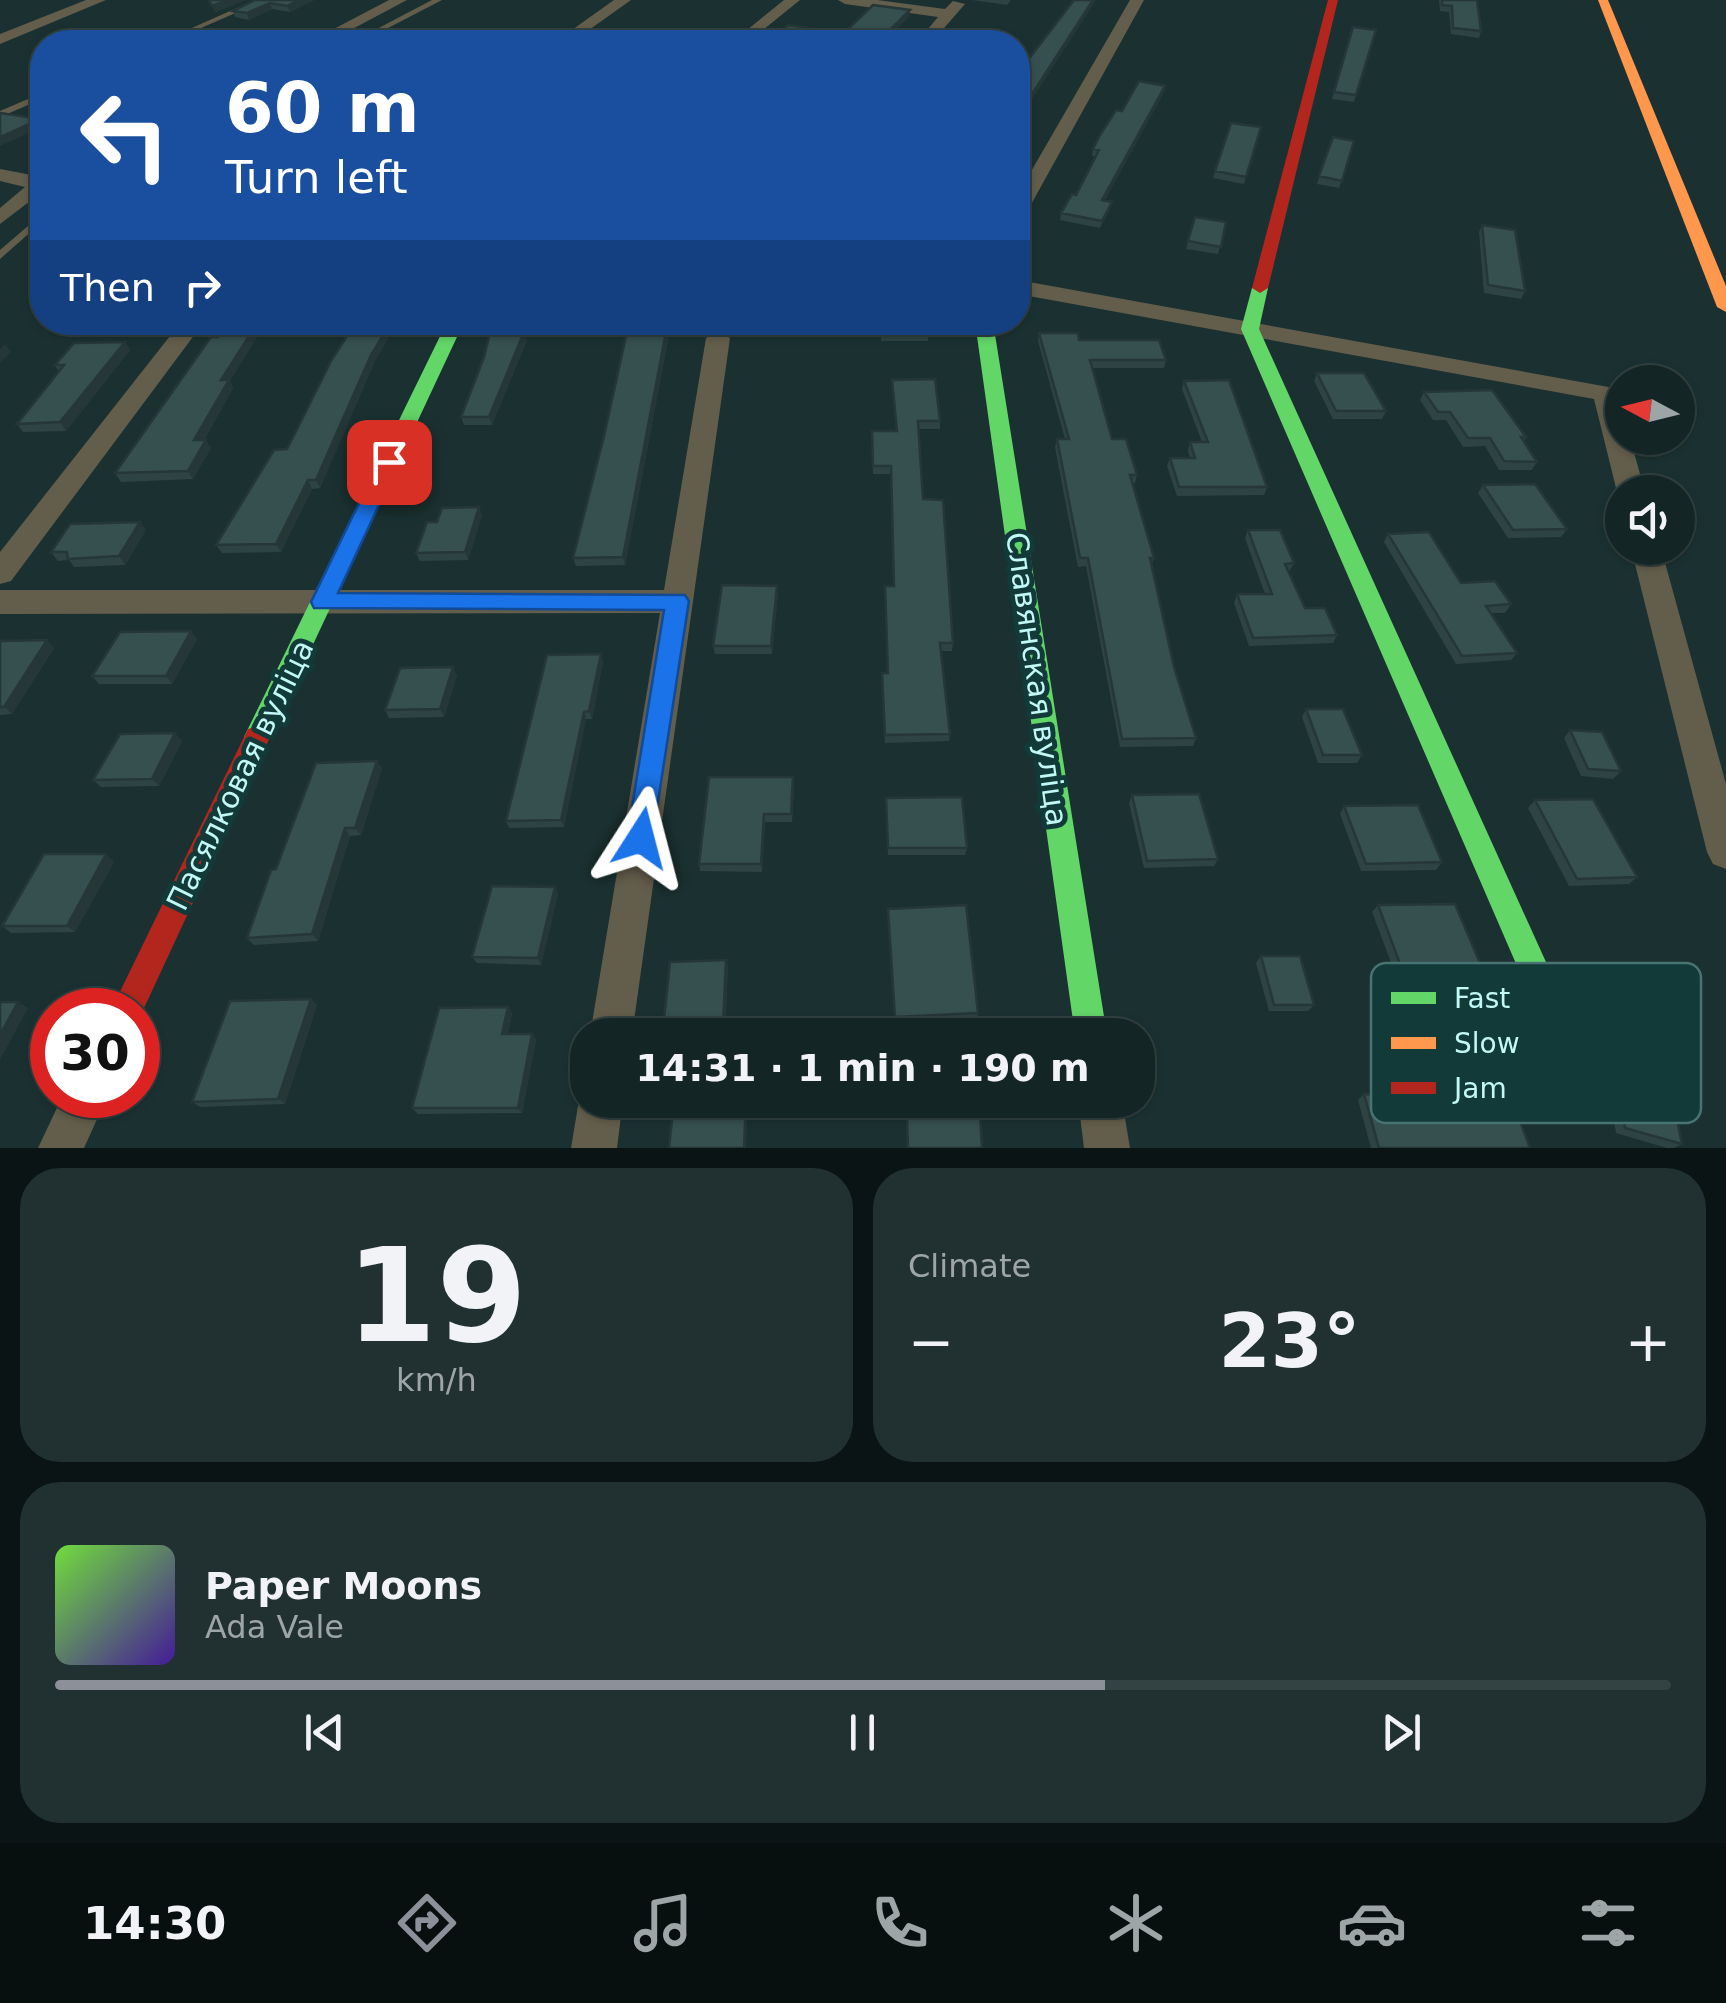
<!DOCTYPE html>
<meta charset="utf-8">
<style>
:root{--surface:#142525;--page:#213132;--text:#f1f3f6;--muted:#9da5a7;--line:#334242;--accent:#8c9099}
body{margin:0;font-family:"DejaVu Sans",sans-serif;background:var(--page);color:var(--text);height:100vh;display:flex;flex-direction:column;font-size:38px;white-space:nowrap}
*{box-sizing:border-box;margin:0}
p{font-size:32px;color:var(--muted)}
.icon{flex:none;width:55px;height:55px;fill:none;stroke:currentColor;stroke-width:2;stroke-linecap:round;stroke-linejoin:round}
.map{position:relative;height:1148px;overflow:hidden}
.drawer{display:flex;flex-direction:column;gap:20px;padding:20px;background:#0b1414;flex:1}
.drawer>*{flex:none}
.banner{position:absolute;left:30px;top:30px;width:1000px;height:305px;border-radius:40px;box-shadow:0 2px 8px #0004,0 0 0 2px var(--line);background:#1a4fa0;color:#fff;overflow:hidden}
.needle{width:65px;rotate:277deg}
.tools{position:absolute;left:1605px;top:365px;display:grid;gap:20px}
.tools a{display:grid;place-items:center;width:90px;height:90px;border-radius:50%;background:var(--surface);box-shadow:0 2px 8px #0004,0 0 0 2px var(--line);font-size:50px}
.speed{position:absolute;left:30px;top:988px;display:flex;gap:20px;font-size:50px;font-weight:700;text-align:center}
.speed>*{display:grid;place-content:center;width:130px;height:130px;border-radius:50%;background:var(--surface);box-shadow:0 2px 8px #0004,0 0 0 2px var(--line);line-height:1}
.speed .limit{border:15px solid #d22;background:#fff;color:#111}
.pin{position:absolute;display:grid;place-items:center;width:85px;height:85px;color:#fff;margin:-42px;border-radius:20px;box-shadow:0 5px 15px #0006}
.me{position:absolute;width:110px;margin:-55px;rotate:9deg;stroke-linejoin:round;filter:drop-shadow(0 0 8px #0008)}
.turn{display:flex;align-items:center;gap:35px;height:210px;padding:0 30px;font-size:45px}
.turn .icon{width:130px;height:130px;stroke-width:2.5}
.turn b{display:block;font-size:70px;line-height:85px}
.then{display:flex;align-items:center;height:95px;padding:0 30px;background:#0003;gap:20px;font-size:38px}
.big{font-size:75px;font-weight:700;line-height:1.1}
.drawer .tile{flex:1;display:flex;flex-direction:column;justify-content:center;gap:15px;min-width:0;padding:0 35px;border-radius:40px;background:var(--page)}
.drawer .dial{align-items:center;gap:0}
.dial b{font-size:130px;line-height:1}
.song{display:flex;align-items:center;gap:30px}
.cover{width:120px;height:120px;border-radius:15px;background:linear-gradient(135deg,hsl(100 70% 55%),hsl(260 70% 35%))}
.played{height:10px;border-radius:5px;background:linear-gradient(90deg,var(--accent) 65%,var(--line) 65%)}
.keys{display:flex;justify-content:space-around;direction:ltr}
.heat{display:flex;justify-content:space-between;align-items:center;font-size:55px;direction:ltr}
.drawer .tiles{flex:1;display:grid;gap:20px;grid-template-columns:1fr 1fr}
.tile:last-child{grid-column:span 2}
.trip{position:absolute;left:570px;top:1018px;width:585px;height:100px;border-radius:40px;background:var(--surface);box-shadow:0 2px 8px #0004,0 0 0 2px var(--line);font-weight:700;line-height:100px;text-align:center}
.tab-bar{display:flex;height:160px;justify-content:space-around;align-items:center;background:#080f0f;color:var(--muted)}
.tab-bar .icon{width:70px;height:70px}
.tab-bar .selected{color:var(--accent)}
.tab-bar b{font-size:45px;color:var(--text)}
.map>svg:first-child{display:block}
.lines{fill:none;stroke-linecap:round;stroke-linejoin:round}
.lane{fill:#635d4b;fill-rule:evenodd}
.street{fill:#635d4b;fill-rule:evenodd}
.fast{fill:#63d668;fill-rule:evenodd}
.slow{fill:#ff974d;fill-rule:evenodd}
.jam{fill:#b3261e;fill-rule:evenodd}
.wall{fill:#2e4444}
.shaded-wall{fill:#263737}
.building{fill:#364f4f;stroke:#263737;stroke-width:2.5}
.route{fill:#1a73e8;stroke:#114b97;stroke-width:2.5}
.labels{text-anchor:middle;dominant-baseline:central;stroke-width:10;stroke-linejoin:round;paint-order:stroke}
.street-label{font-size:30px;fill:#c2f8f6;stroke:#123a39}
.key{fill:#123a39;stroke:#477372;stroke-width:2.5}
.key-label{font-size:28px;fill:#c2f8f6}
</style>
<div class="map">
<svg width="1726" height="1148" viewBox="0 0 1726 1148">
<rect width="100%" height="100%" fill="#1b3131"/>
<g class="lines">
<path class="lane" d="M 255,0 L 265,0 L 169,42 L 160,42 Z
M 432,0 L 442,0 L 361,42 L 352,42 Z
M 42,93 L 42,99 L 0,117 L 0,111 Z
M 42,214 L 42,222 L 0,259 L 0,250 Z"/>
<path class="street" d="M 86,0 L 106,0 L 0,44 L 0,34 Z
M 389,0 L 407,0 L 328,42 L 309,42 Z
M 614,0 L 631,0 L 572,42 L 555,42 Z
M 784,0 L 800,0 L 748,42 L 732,42 Z
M 838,0 L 877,0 L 945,9 L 953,1 L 965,4 L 932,42 L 917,42 L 938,17 L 845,4 Z
M 1130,0 L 1144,0 L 1028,210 L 1018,216 L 1018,194 Z
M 0,169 L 42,177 L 42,192 L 0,224 L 0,208 L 25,187 L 0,181 Z
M 1018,280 L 1614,388 L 1622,411 L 1622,438 L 1630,438 L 1645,492 L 1622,492 L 1622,499 L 1617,492 L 1594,399 L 1018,294 Z
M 181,322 L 204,322 L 11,581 L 0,584 L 0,552 Z
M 718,331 L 730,338 L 632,1035 L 590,1035 L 660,613 L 0,614 L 0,590 L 664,590 L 706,338 Z
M 1631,548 L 1661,548 L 1726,784 L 1726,869 L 1713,864 L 1707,852 Z
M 588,1083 L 588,1100 L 623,1100 L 617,1148 L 571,1148 L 579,1100 Z
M 63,1095 L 108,1095 L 84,1148 L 38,1148 Z
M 1078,1100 L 1122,1100 L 1130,1148 L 1084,1148 Z"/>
<path class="fast" d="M 1260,283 L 1268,288 L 1259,329 L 1570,1015 L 1565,1026 L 1554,1031 L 1543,1026 L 1241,329 L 1252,288 Z
M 447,322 L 464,322 L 266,745 L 257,748 L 248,745 L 244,737 Z
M 975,322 L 993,322 L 1107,1035 L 1075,1035 Z"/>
<path class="slow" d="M 1598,0 L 1608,0 L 1726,286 L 1726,312 L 1717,307 Z"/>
<path class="jam" d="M 1328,0 L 1338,0 L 1268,288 L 1260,293 L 1252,288 Z
M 257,726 L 266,729 L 270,737 L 138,1021 L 138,1010 L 111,1010 L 248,729 Z"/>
</g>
<path class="wall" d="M 255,0 L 314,0 L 290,12 L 272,9 L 249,20 L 235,17 L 233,11 Z
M 972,0 L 1011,0 L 1007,5 Z
M 1074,0 L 1022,115 L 1018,114 L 1018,73 Z
M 1439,0 L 1477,0 L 1481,31 L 1479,38 L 1451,34 L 1449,12 L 1440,11 Z
M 1353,27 L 1376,30 L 1354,102 L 1332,99 Z
M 1165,86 L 1164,92 L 1105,200 L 1110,209 L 1100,228 L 1060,220 L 1061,213 L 1076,195 L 1096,156 L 1092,156 L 1093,149 Z
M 1231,123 L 1261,127 L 1244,184 L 1213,178 Z
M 1333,137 L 1354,141 L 1339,188 L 1317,184 Z
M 1195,217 L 1226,222 L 1218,254 L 1186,249 Z
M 1482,225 L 1525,291 L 1521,299 L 1484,293 L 1479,232 Z
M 880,322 L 928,333 L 928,341 L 881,341 Z
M 1039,333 L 1079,340 L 1166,360 L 1164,368 L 1093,368 L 1112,439 L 1137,475 L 1135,483 L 1133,483 L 1154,558 L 1151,566 L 1174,667 L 1196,738 L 1193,746 L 1120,747 L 1086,566 L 1078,567 L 1055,447 L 1057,439 L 1065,439 L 1038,341 Z
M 669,335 L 625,565 L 576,566 L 573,558 L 604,436 Z
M 218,337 L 230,381 L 233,388 L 204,440 L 211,448 L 193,479 L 121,482 L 115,473 Z
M 527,340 L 492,425 L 464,425 L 461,417 Z
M 125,342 L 130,350 L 66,431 L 23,432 L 17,424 L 59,372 L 55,365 Z
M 374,363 L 320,488 L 312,489 L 281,552 L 222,553 L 216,545 L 287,449 Z
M 1317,373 L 1386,411 L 1382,419 L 1333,419 L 1314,381 Z
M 892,380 L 940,421 L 940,429 L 918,429 L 923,499 L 953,643 L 952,651 L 941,651 L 950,734 L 949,741 L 885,743 L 882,681 L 888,673 L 893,586 L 891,474 L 873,474 L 872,431 L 896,431 Z
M 1184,381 L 1267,487 L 1264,495 L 1177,496 L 1167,466 L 1170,458 L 1190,458 L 1188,451 L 1190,442 L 1202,442 L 1182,389 Z
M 1424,392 L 1526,437 L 1524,441 L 1537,462 L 1532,470 L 1499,470 L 1485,446 L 1463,447 L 1446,420 L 1433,420 L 1420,400 Z
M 1483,485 L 1567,529 L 1561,537 L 1508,538 L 1478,493 Z
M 482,515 L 468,560 L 420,561 L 416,553 L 437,522 Z
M 140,522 L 146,530 L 125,565 L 74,567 L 69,560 L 58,561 L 51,552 Z
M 1248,530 L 1294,563 L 1289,572 L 1305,608 L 1337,635 L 1333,643 L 1249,646 L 1234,603 L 1237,594 L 1265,594 L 1245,538 Z
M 1388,534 L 1461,583 L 1511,604 L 1505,613 L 1491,613 L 1517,653 L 1511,660 L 1456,664 L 1384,542 Z
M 778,594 L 772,654 L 715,654 L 713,646 Z
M 197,639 L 172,684 L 99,684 L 92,676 Z
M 0,641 L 54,648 L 12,714 L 0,715 Z
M 603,662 L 592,719 L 586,719 L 564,827 L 509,828 L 506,821 Z
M 457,675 L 444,717 L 389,718 L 385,710 Z
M 1306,709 L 1362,755 L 1357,763 L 1318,763 L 1302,717 Z
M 1570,730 L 1621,771 L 1613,779 L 1581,776 L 1564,738 Z
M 182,741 L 159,786 L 101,787 L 93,780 Z
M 382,768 L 361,835 L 350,836 L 318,941 L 254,945 L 247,938 L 276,869 Z
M 794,785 L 792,822 L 765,822 L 762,872 L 700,871 L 699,864 Z
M 1132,795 L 1218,859 L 1214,866 L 1144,868 L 1129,803 Z
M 886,798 L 967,848 L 965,855 L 888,855 Z
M 1535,800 L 1637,877 L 1629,884 L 1569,886 L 1528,808 Z
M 1344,806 L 1442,862 L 1436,870 L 1361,871 L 1340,814 Z
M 114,862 L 75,932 L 11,933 L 2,926 Z
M 555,887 L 558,894 L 541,965 L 477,963 L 472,957 Z
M 1378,905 L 1480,963 L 1473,970 L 1455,970 L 1465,995 L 1458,1002 L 1406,1002 L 1372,912 Z
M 888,916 L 978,1013 L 977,1019 L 895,1023 Z
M 1261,956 L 1314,1005 L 1308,1011 L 1269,1011 L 1256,963 Z
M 726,960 L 728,966 L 725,1032 L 666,1035 L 663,1029 Z
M 317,1005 L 285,1104 L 200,1107 L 192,1102 Z
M 508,1007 L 512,1013 L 508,1034 L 532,1034 L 536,1040 L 522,1113 L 418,1114 L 412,1108 Z
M 1617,1080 L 1682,1144 L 1674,1148 L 1667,1148 L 1616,1133 L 1608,1086 Z
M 1364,1094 L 1530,1148 L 1371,1148 L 1358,1100 Z"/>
<path class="shaded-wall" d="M 228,0 L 246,0 L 215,13 L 212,6 Z
M 299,0 L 314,0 L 290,12 L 287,6 Z
M 1093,0 L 1096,0 L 1022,115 L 1023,108 Z
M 270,3 L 272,9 L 249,20 L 247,13 Z
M 910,10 L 909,17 L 893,33 L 893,39 L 890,42 L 884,42 L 888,32 Z
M 1165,86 L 1164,92 L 1101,207 L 1102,200 Z
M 41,119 L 42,127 L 0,146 L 0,137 Z
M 1112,202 L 1110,209 L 1100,228 L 1102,221 Z
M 258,322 L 267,322 L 230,381 L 233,388 L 199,448 L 194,440 L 221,380 Z
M 391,322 L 398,322 L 374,363 L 320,488 L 316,480 L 371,355 Z
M 667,327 L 669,335 L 625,565 L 623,557 Z
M 524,332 L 527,340 L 492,425 L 489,417 Z
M 125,342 L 130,350 L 66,431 L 60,422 Z
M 5,344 L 11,352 L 0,363 L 0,349 Z
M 206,440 L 211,448 L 193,479 L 188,471 Z
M 308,480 L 312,489 L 281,552 L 276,544 Z
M 479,507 L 482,515 L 468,560 L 465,552 Z
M 140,522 L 146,530 L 125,565 L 119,556 Z
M 777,586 L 778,594 L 772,654 L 771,646 Z
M 191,631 L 197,639 L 172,684 L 166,676 Z
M 47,640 L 54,648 L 12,714 L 4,707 Z
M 601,654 L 603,662 L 592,719 L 589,711 Z
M 453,667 L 457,675 L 444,717 L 440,709 Z
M 584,712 L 586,719 L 564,827 L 561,820 Z
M 175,733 L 182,741 L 159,786 L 152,779 Z
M 377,761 L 382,768 L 361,835 L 355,828 Z
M 764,814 L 765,822 L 762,872 L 761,864 Z
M 345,828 L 350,836 L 318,941 L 312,934 Z
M 106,854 L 114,862 L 75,932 L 67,926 Z
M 555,887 L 558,894 L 541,965 L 538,958 Z
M 726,960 L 728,966 L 725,1032 L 723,1026 Z
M 311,999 L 317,1005 L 285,1104 L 278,1099 Z
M 18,1002 L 28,1008 L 0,1060 L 0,1035 Z
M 508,1007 L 512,1013 L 507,1040 L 502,1034 Z
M 532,1034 L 536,1040 L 522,1113 L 518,1108 Z
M 746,1100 L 748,1100 L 746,1148 L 744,1148 Z"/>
<path class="building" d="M 209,0 L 228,0 L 212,6 Z
M 255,0 L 299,0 L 287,6 L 270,3 L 247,13 L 233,11 Z
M 1074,0 L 1093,0 L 1023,108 L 1018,107 L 1018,73 Z
M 1442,0 L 1477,0 L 1481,31 L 1453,28 L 1452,6 L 1442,5 Z
M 873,5 L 910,10 L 888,32 L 893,32 L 884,42 L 768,42 L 788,25 L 844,33 Z
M 1353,27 L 1376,30 L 1356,95 L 1334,92 Z
M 1139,81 L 1165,86 L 1102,200 L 1112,202 L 1102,221 L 1061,213 L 1072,194 L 1076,195 L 1099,150 L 1093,149 L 1100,135 L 1116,110 L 1122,111 Z
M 0,113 L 41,119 L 0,137 Z
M 1231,123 L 1261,127 L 1246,177 L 1215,171 Z
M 1333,137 L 1354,141 L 1342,181 L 1319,176 Z
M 1195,217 L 1226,222 L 1221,247 L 1188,241 Z
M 1482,225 L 1515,230 L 1525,291 L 1488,285 Z
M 228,322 L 258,322 L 221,380 L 229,380 L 194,440 L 206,440 L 188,471 L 115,473 L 211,337 L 218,337 Z
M 356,322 L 391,322 L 371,355 L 316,480 L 308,480 L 276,544 L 216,545 L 274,450 L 287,449 L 331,361 Z
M 881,322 L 927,322 L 928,333 L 881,333 Z
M 628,327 L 667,327 L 623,557 L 573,558 L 604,436 Z
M 524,332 L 489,417 L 461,417 L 484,357 L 490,333 Z
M 1039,333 L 1078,333 L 1079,340 L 1159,340 L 1166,360 L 1090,360 L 1112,439 L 1126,439 L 1137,475 L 1130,475 L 1154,558 L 1150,558 L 1174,667 L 1196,738 L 1122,739 L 1088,558 L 1080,558 L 1057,439 L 1069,439 Z
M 125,342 L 60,422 L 17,424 L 64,365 L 55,365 L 74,343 Z
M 1317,373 L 1364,373 L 1386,411 L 1336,411 Z
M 935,379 L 940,421 L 918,421 L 923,499 L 943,500 L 953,643 L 940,643 L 950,734 L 885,735 L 882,673 L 888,673 L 885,586 L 894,586 L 891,466 L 873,466 L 872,431 L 897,431 L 892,380 Z
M 1229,380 L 1267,487 L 1179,487 L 1170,458 L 1195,458 L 1190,442 L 1208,442 L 1184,381 Z
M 1492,390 L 1526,437 L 1521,437 L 1537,462 L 1504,461 L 1490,438 L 1468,438 L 1450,412 L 1438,412 L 1424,392 Z
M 1535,484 L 1567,529 L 1513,530 L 1483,485 Z
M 479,507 L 465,552 L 416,553 L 427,522 L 437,522 L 442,508 Z
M 140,522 L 119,556 L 68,559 L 67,552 L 51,552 L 70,524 Z
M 1248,530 L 1280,530 L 1294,563 L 1285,564 L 1305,608 L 1325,608 L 1337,635 L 1253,638 L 1237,594 L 1272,594 Z
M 1429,532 L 1461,583 L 1495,581 L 1511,604 L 1486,606 L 1517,653 L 1462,656 L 1388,534 Z
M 722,585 L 777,586 L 771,646 L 713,646 Z
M 191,631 L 166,676 L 92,676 L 120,632 Z
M 47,640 L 4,707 L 0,707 L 0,641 Z
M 601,654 L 589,711 L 584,712 L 561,820 L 506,821 L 547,655 Z
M 453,667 L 440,709 L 385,710 L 400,668 Z
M 1306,709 L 1343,709 L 1362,755 L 1323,755 Z
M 1570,730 L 1602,732 L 1621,771 L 1588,769 Z
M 175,733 L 152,779 L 93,780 L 120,734 Z
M 377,761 L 355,828 L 345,828 L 312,934 L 247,938 L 271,870 L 276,869 L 316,763 Z
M 709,777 L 793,777 L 791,814 L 764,814 L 761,864 L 699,864 Z
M 1199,794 L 1218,859 L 1147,861 L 1132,795 Z
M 962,797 L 967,848 L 888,848 L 886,798 Z
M 1593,799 L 1637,877 L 1577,879 L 1535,800 Z
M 1418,805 L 1442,862 L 1366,864 L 1344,806 Z
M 44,854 L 106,854 L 67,926 L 2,926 Z
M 492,886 L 555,887 L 538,958 L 472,957 Z
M 1455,904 L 1480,963 L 1452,964 L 1465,995 L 1412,996 L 1378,905 Z
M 966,905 L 978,1013 L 895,1017 L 888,909 Z
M 1261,956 L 1300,956 L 1314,1005 L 1274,1005 Z
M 726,960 L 723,1026 L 663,1029 L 670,962 Z
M 311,999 L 278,1099 L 192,1102 L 230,1001 Z
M 0,1002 L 18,1002 L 0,1035 Z
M 508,1007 L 502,1034 L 532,1034 L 518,1108 L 412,1108 L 439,1008 Z
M 1617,1080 L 1672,1096 L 1682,1144 L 1625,1128 Z
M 1364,1094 L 1512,1099 L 1530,1148 L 1379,1148 Z
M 674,1100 L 746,1100 L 744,1148 L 669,1148 Z
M 907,1116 L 980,1116 L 982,1148 L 908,1148 Z"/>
<path class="route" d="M 389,455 L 399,462 L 338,593 L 685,595 L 689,601 L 651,847 L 641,851 L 631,847 L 627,838 L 664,610 L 314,608 L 311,602 L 379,462 Z"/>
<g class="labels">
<g class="street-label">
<text transform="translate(1037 679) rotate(82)">Славянская вуліца</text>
<text transform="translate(240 775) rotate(-64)">Пасялковая вуліца</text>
</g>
</g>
<rect x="1371" y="963" width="330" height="160" rx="15" class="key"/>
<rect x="1391" y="992" width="45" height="12" fill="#63d668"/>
<rect x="1391" y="1037" width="45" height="12" fill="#ff974d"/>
<rect x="1391" y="1082" width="45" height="12" fill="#b3261e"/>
<g class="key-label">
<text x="1454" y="1008">Fast</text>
<text x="1454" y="1053">Slow</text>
<text x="1454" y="1098">Jam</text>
</g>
</svg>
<div class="tools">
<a><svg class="needle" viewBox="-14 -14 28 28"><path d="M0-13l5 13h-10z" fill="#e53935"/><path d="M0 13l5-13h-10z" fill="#9da5a7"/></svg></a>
<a><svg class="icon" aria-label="sound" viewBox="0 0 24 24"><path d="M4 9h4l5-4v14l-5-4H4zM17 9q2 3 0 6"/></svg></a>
</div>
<div class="speed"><div class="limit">30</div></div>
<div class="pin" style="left:389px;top:462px;background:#d93025"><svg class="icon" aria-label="arrive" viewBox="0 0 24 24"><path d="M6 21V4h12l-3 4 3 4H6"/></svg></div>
<svg class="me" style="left:641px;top:838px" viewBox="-20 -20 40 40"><path d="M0-17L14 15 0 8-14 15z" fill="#1a73e8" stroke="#fff" stroke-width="4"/></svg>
<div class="trip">14:31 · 1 min · 190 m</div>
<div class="banner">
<div class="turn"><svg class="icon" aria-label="left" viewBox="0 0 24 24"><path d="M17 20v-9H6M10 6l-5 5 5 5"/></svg><div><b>60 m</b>Turn left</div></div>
<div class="then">Then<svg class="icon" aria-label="right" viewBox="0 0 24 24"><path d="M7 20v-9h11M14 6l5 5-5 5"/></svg></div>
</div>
</div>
<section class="drawer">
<div class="tiles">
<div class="tile dial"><b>19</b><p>km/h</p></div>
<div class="tile"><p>Climate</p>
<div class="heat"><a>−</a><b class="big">23°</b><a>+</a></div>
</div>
<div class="tile">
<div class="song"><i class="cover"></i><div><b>Paper Moons</b><p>Ada Vale</p></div></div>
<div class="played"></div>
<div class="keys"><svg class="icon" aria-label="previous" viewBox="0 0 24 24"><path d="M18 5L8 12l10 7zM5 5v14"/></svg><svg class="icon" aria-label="pause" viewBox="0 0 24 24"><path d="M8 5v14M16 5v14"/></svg><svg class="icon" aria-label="next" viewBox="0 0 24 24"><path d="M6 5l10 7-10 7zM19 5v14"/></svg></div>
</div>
</div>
</section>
<nav class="tab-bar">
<b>14:30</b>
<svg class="icon selected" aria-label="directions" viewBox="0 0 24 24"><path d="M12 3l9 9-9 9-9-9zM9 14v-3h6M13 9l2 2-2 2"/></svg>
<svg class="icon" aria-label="music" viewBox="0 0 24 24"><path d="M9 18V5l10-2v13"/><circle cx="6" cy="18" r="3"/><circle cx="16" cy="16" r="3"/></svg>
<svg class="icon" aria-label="phone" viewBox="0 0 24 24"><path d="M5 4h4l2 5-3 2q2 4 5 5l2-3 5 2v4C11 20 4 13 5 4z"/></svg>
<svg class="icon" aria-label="climate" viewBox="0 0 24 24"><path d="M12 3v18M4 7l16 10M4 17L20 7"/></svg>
<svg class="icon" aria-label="car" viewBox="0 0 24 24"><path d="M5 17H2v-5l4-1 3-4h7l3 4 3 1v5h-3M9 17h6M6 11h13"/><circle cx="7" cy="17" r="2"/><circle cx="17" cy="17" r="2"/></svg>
<svg class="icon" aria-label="filters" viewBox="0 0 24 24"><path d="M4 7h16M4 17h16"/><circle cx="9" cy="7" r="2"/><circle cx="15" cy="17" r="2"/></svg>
</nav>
